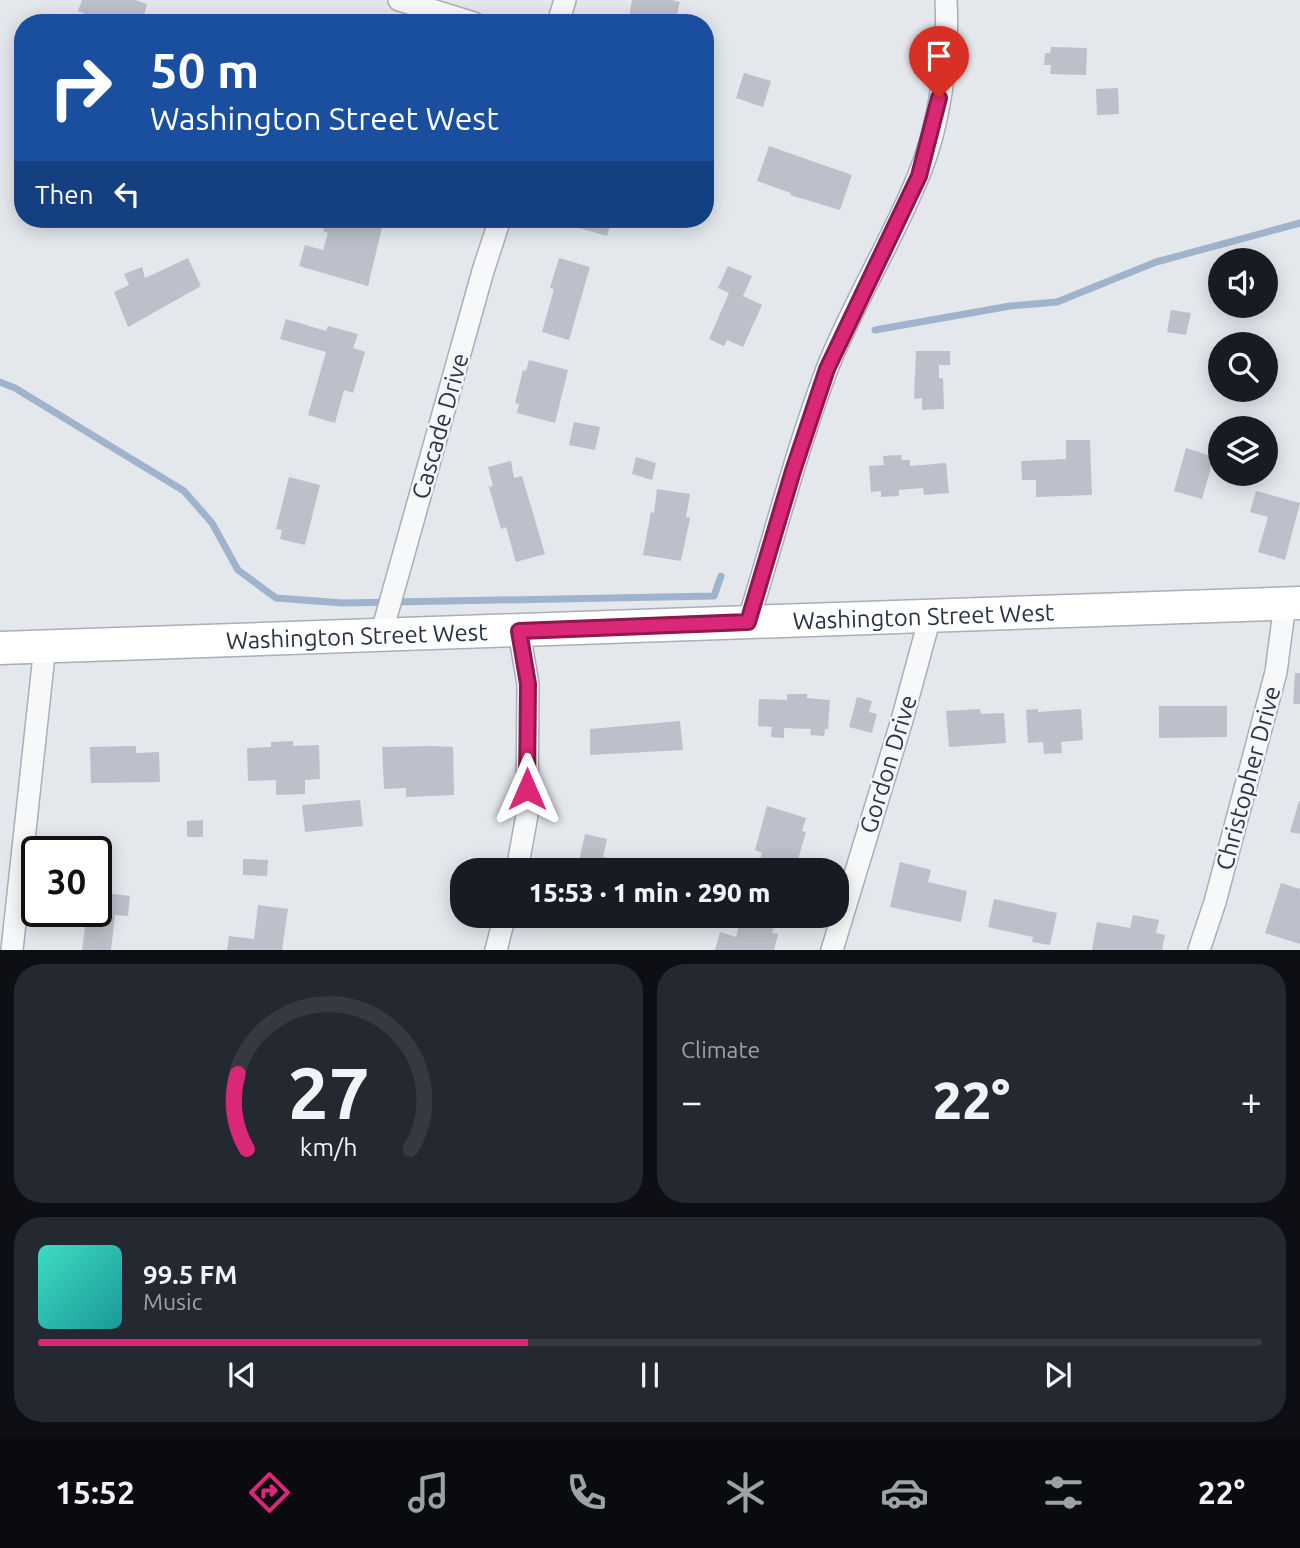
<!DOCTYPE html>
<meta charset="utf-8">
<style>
:root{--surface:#171b24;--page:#242831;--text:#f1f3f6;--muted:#9ea1a6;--line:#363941;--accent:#db2777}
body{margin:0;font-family:Ubuntu,sans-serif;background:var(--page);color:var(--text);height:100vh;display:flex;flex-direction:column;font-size:26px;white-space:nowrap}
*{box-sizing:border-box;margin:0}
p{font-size:23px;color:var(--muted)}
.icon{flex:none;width:38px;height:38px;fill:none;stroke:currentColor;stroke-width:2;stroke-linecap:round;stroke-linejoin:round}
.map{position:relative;height:950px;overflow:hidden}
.side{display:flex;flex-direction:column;gap:14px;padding:14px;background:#0d0f14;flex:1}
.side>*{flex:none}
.banner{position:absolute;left:14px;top:14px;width:700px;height:214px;border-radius:28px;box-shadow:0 4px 18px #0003;background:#1a4fa0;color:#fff;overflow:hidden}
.controls{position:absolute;left:1208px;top:248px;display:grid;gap:14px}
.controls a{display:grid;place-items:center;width:70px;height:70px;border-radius:50%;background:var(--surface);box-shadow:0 4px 18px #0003;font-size:35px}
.speed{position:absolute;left:21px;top:836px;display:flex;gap:14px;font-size:35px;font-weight:700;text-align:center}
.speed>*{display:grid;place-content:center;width:91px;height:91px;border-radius:50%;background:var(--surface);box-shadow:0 4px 18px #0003;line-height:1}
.speed .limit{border:4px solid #111;border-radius:10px;background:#fff;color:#111}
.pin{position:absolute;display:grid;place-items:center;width:60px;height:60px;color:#fff;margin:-72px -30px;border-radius:50% 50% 50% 0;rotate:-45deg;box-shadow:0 0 7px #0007}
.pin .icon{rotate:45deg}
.me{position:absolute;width:77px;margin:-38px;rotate:0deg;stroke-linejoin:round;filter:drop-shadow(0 0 5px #0008)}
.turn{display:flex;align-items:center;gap:24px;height:147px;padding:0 21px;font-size:32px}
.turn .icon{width:91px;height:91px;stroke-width:2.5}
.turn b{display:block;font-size:49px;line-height:60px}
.then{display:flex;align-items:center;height:66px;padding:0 21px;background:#0003;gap:14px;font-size:26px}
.big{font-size:52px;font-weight:800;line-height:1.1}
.side .card{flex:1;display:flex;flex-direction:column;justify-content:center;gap:10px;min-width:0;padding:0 24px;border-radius:28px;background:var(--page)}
.side .dial{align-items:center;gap:0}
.dial svg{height:182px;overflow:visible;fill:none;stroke:var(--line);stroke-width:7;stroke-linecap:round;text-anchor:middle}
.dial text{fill:var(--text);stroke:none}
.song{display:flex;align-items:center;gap:21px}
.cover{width:84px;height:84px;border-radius:10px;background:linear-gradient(135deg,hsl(170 70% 55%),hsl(180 70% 35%))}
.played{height:7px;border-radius:4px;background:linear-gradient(90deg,var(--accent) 40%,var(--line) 40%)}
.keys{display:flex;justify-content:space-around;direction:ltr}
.heat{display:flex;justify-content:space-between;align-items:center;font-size:38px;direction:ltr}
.side .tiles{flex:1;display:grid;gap:14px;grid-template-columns:1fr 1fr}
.card:last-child{grid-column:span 2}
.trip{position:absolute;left:450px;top:858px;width:399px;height:70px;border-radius:28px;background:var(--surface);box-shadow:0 4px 18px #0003;font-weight:800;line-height:70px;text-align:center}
.dock{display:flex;height:112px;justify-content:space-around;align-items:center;background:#090b0e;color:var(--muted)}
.dock .icon{width:49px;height:49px}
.dock .selected{color:var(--accent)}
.dock b{font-size:32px;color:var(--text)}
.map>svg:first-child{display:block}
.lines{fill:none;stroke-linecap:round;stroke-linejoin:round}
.stream{stroke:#9fb4cc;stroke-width:7}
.building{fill:#bbc0ca}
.street-casing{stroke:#a9aeb7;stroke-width:24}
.secondary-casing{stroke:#a9aeb7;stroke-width:35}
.street{stroke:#f7f8fa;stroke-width:21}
.secondary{stroke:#fff;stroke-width:32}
.route-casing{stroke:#8e194d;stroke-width:18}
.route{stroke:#db2777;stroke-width:12}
.labels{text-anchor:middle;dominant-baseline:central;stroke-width:5;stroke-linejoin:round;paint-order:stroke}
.street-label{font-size:24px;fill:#2b3445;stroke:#f4f6f9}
</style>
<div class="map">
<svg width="1300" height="950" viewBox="0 0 1300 950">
<rect width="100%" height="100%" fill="#e4e7ec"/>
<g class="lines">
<path class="stream" d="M 875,330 L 1010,306 L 1057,302 L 1156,262 L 1300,223
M 0,382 L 15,388 L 184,491 L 212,523 L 238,570 L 276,598 L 343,603 L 714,596 L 721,576"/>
</g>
<path class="building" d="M 82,0 L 135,0 L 147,4 L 142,23 L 85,23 L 88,15 L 78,11 Z
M 632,0 L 672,0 L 680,2 L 675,22 L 663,19 L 662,23 L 628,23 Z
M 1051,47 L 1087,48 L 1086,75 L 1050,74 L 1051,65 L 1044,65 L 1045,53 L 1050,53 Z
M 744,73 L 771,81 L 763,107 L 736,98 Z
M 1118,88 L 1119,114 L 1097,115 L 1096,89 Z
M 769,146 L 852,175 L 840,210 L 790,195 L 791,193 L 757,181 Z
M 327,219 L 384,219 L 368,286 L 299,266 L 305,245 L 323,250 L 328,233 L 323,231 Z
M 574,219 L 612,219 L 607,236 L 572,226 Z
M 188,258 L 201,286 L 128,327 L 114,292 L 129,285 L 124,274 L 142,267 L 145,278 Z
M 559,258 L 590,267 L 569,340 L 542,332 L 554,289 L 550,288 Z
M 728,266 L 752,276 L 743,296 L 762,305 L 743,347 L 727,340 L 724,346 L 709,339 L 729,293 L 718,288 Z
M 1171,310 L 1191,313 L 1186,335 L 1167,332 Z
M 286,319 L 326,331 L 328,326 L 358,334 L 353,348 L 365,352 L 353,393 L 344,390 L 335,423 L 308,415 L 326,352 L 280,339 Z
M 916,351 L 950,351 L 950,365 L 939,365 L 939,378 L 943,378 L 944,409 L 922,410 L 922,398 L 914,399 Z
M 529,360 L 568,370 L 555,423 L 517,413 L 519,404 L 515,403 L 523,370 L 526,371 Z
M 574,422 L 600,427 L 595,450 L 569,445 Z
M 1066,440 L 1090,440 L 1092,495 L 1036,497 L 1036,480 L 1022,480 L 1021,461 L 1066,459 Z
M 1186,448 L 1214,457 L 1202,499 L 1174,491 Z
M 901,455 L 902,460 L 910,460 L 910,466 L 946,463 L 949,493 L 924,495 L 923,488 L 899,490 L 899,496 L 881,497 L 881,491 L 871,492 L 869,466 L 884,465 L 883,456 Z
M 636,457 L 656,463 L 652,480 L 632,474 Z
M 511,461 L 514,478 L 522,476 L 545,554 L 516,562 L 506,527 L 501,529 L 489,487 L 493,486 L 488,467 Z
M 289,477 L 320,485 L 305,545 L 280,539 L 282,530 L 276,529 Z
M 657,489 L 690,494 L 686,517 L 690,518 L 681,561 L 643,555 L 651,512 L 654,513 Z
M 1256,491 L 1300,503 L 1285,560 L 1258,552 L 1268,517 L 1250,512 Z
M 1295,673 L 1300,673 L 1300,704 L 1293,704 Z
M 787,694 L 807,694 L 807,698 L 830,700 L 828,729 L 825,729 L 824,736 L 810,735 L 811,729 L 784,728 L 784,738 L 771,737 L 772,727 L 758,726 L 759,699 L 787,700 Z
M 857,697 L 872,701 L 869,712 L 877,714 L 872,733 L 849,727 Z
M 1159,706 L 1227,706 L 1227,737 L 1159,738 Z
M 980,709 L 981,714 L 1004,713 L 1006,743 L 949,747 L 946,711 Z
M 1038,709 L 1038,712 L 1081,709 L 1083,740 L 1061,742 L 1062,753 L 1044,754 L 1043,742 L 1028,743 L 1026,710 Z
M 680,721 L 683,750 L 590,755 L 590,729 Z
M 293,741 L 293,746 L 319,745 L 320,779 L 305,780 L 305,794 L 276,795 L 276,780 L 248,781 L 247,748 L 271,747 L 271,742 Z
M 136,746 L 136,753 L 159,752 L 160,782 L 91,783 L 90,747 Z
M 431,746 L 453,747 L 454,795 L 406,797 L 406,788 L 384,789 L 382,747 Z
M 360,800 L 363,826 L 305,832 L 302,805 Z
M 1299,801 L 1300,801 L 1300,834 L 1290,832 Z
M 767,806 L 806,818 L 802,831 L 806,832 L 795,870 L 757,870 L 762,853 L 755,850 Z
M 203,820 L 203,837 L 187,837 L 187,821 Z
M 585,834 L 607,839 L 603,857 L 609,858 L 606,870 L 577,870 Z
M 243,859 L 268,860 L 267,876 L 243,875 Z
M 900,862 L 931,870 L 928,882 L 967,891 L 961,922 L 890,907 Z
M 1281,883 L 1300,889 L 1300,944 L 1265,933 Z
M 96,892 L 130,896 L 128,916 L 115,915 L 111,950 L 82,950 L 87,912 L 96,912 Z
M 994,899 L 1057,913 L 1050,945 L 1032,942 L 1033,937 L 988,927 Z
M 258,905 L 288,909 L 282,950 L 227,950 L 229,936 L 254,939 Z
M 742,915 L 756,915 L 776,921 L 772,933 L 778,934 L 774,950 L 715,950 L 720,932 L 736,937 Z
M 1133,915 L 1159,920 L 1156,933 L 1165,935 L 1162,950 L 1092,950 L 1097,922 L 1130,928 Z"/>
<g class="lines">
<defs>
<path id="street" d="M 399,0 L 474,23
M 558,23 L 565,0
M 748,622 C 774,538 796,451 827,369 C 853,303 891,243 918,177 C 940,125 949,56 946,0
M 381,635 L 483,271 L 500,219
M 517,870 L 527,815 L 528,684 L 519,631
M 12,950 L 45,646
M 496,950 L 505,915
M 832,950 L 902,720 L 930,617
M 1199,950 L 1215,902 L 1276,672 L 1285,604"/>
<g id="secondary">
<path id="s1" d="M 0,648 L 1300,603"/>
</g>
</defs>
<use href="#street" class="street-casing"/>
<use href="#secondary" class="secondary-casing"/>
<use href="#street" class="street"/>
<use href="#secondary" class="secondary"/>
</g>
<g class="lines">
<defs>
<path id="route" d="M 527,789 L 528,684 L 519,631 L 748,622 L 793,471 L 827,369 L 919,176 L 939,98"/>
</defs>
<use href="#route" class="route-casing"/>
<use href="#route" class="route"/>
</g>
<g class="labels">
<g class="street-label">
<text transform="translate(440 426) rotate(-74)">Cascade Drive</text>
<text stroke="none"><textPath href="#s1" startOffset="924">Washington Street West</textPath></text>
<text stroke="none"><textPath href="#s1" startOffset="357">Washington Street West</textPath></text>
<text transform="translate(888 764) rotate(-73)">Gordon Drive</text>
<text transform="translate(1248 778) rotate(-75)">Christopher Drive</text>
</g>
</g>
</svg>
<div class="controls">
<a><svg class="icon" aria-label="sound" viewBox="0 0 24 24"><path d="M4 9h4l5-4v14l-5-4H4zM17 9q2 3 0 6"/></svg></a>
<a><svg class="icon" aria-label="search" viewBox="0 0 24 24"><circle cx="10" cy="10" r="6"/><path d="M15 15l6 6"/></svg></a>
<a><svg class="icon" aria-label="layers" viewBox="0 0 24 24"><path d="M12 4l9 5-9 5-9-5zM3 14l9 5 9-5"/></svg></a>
</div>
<div class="speed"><div class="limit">30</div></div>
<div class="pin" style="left:939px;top:98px;background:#d93025"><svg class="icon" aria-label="arrive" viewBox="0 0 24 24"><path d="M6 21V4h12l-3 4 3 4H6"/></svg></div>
<svg class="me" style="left:527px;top:789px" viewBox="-20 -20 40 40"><path d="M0-17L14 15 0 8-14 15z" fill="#db2777" stroke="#fff" stroke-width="4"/></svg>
<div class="trip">15:53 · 1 min · 290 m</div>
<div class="banner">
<div class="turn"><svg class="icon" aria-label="right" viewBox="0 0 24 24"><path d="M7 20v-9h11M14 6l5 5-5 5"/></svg><div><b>50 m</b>Washington Street West</div></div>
<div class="then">Then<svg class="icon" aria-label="left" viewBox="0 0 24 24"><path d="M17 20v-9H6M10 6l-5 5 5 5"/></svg></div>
</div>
</div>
<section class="side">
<div class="tiles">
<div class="card dial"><svg viewBox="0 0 100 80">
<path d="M14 69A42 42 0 1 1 86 69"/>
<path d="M14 69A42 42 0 0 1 10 36" stroke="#db2777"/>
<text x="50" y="56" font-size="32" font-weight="700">27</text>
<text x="50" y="72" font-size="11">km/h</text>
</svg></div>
<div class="card"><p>Climate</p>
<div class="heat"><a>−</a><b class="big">22°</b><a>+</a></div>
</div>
<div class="card">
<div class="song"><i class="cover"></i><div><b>99.5 FM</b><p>Music</p></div></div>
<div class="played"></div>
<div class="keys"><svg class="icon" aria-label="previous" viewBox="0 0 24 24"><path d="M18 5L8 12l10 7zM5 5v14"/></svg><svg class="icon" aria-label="pause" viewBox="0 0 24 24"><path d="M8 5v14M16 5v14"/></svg><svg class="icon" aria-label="next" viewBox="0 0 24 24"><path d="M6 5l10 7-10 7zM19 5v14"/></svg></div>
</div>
</div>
</section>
<nav class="dock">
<b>15:52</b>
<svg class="icon selected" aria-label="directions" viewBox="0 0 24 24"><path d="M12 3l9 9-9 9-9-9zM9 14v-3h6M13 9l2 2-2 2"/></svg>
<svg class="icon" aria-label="music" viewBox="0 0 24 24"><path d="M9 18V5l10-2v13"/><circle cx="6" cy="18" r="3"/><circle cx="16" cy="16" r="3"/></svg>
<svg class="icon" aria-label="phone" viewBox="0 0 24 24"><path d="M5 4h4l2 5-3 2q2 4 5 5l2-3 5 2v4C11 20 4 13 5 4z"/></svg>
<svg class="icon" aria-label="climate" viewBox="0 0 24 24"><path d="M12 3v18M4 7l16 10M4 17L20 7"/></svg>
<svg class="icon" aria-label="car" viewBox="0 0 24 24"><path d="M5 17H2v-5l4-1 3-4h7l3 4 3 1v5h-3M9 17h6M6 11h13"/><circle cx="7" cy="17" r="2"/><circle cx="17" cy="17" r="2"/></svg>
<svg class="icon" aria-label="filters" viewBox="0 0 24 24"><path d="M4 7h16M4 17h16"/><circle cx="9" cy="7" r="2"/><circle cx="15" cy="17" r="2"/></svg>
<b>22°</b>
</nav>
